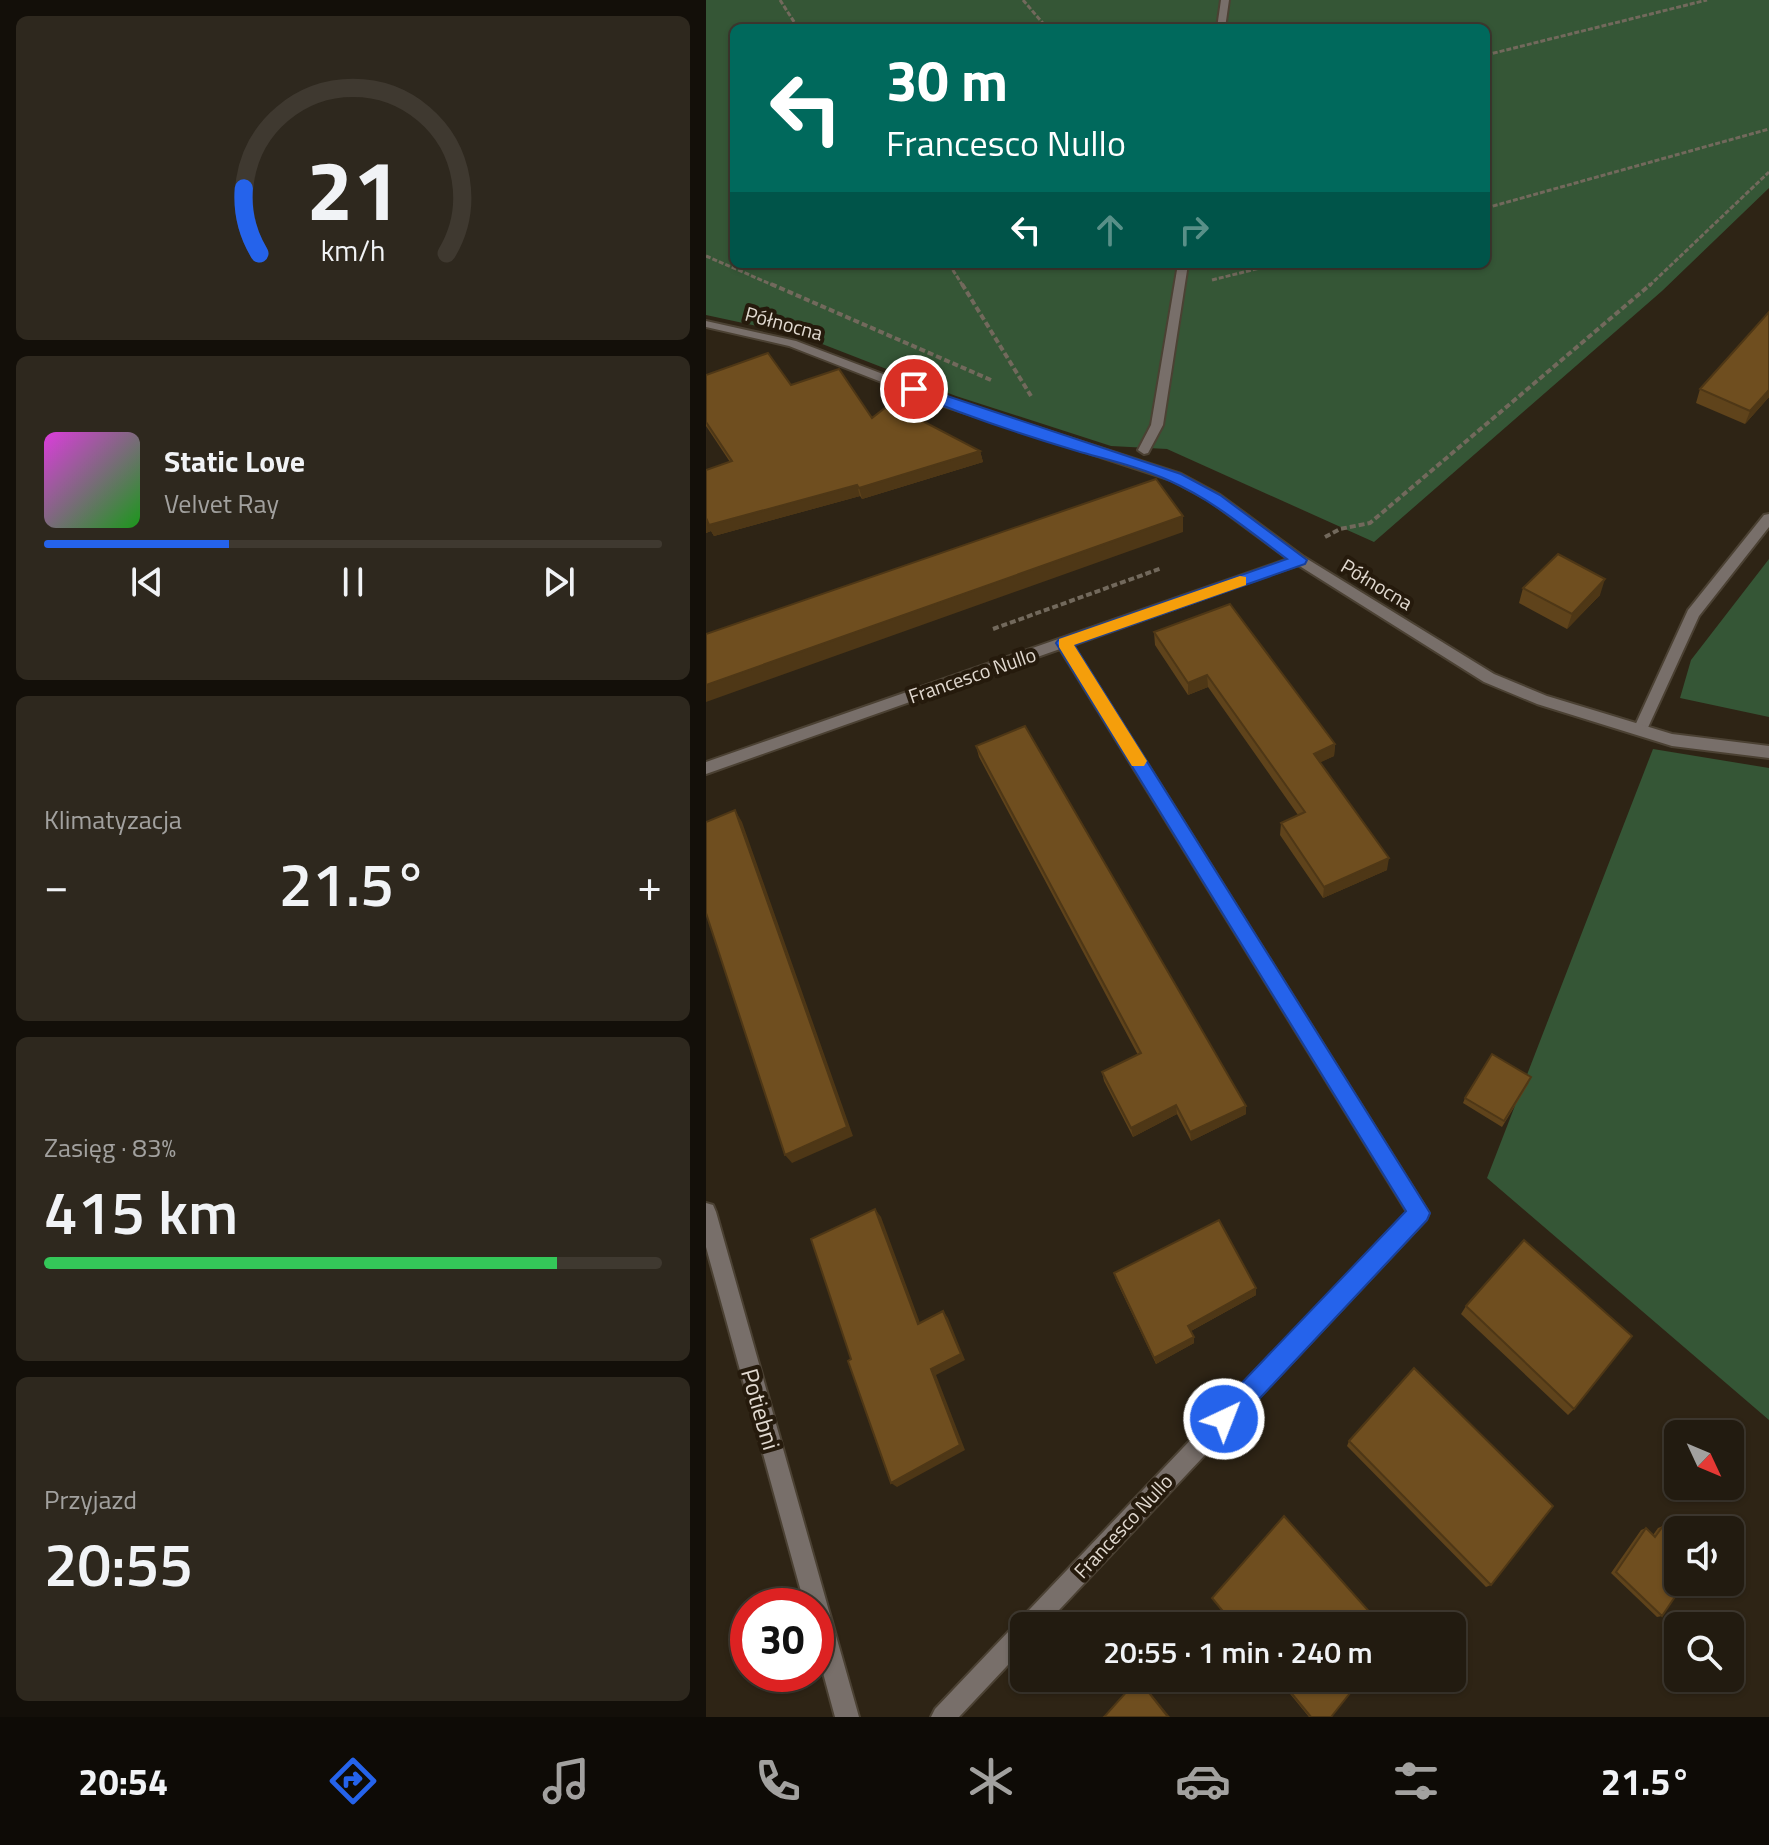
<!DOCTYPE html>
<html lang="pl">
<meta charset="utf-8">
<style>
:root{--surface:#221b10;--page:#2e281e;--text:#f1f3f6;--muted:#a2a19f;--line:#3f3930;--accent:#2563eb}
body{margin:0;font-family:"Titillium Web",sans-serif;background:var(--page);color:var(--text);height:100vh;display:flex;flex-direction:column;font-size:30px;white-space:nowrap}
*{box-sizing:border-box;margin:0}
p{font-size:26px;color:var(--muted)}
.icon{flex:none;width:44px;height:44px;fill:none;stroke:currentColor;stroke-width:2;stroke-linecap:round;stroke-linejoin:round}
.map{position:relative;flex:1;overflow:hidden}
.panel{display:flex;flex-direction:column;gap:16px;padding:16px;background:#130f09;width:706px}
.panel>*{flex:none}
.guide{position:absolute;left:24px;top:24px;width:760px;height:244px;border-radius:12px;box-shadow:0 2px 6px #0004,0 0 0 2px var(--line);background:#00695c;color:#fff;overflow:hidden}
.needle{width:52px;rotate:134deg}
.tools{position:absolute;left:958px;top:1420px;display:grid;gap:16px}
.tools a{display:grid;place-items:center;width:80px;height:80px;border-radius:12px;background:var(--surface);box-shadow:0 2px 6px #0004,0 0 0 2px var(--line);font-size:40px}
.speed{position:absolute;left:24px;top:1588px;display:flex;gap:16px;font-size:40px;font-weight:700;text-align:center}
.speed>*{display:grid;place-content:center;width:104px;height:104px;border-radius:50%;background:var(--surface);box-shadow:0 2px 6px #0004,0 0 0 2px var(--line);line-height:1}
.speed .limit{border:12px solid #d22;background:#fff;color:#111}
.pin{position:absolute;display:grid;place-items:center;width:68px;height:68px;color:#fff;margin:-34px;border:4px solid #fff;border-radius:50%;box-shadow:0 2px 8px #0007}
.me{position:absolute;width:88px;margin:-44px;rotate:43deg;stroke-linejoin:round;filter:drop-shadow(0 0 6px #0008)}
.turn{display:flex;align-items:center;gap:28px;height:168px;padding:0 24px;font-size:36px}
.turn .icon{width:104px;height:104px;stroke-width:2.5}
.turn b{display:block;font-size:56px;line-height:68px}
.lanes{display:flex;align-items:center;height:76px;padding:0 24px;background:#0003;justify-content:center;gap:40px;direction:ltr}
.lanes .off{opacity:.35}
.big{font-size:60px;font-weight:600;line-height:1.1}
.panel .widget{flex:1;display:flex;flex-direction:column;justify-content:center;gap:12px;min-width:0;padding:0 28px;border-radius:12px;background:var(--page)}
.panel .dial{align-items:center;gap:0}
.dial svg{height:208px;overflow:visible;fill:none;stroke:var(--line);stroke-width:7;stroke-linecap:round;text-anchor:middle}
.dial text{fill:var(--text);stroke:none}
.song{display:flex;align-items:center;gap:24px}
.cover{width:96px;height:96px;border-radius:12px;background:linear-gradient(135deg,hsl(300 70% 55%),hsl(120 70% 35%))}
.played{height:8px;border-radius:4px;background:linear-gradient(90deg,var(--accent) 30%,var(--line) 30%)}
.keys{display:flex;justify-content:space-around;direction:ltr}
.heat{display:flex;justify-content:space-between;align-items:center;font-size:44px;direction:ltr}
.charge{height:12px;border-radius:6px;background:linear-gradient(90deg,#34c759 83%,var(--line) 0)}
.trip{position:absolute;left:304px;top:1612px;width:456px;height:80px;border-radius:12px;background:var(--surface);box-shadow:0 2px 6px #0004,0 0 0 2px var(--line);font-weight:600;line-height:80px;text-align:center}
.menu{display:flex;height:128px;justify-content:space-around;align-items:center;background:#0e0b06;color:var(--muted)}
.menu .icon{width:56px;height:56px}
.menu .active{color:var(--accent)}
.menu b{font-size:36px;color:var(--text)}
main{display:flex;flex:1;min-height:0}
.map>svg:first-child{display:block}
.green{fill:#355636;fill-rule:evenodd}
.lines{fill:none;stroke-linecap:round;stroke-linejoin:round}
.service-casing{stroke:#4b4133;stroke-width:4}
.minor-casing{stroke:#4b4133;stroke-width:4}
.path-far1{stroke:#72695c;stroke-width:3;stroke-dasharray:5 2;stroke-linecap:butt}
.path{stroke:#72695c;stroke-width:4;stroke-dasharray:6 3;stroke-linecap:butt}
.service{fill:#786f6a;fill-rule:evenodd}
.minor{fill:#786f6a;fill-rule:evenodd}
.wall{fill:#5f431b}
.shaded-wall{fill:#4e3716}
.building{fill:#6f4e1f;stroke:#4e3716;stroke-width:2}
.route{fill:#2563eb;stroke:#184099;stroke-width:2}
.slow{fill:#f59e0b}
.labels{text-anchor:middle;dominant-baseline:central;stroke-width:8;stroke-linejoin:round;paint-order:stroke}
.street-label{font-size:20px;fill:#e1d9d0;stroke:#251a0c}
.near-street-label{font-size:24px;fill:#e1d9d0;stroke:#251a0c}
</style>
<main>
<section class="panel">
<div class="widget dial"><svg viewBox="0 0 100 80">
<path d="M14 69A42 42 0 1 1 86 69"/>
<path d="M14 69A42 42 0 0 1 8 44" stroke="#2563eb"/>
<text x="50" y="56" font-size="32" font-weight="700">21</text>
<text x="50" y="72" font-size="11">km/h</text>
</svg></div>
<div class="widget">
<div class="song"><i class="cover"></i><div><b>Static Love</b><p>Velvet Ray</p></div></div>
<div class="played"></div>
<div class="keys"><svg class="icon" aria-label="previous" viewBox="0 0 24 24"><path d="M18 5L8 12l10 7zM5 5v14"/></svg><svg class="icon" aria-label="pause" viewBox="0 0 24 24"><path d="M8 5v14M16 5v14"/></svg><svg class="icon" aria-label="next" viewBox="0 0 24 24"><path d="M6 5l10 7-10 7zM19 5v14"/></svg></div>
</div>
<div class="widget"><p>Klimatyzacja</p>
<div class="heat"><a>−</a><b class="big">21.5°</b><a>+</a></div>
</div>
<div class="widget"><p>Zasięg · 83%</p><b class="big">415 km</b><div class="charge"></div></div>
<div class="widget"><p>Przyjazd</p><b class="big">20:55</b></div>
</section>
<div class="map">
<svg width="1063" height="1717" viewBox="0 0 1063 1717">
<rect width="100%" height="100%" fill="#2e2415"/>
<path class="green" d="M 0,0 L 1063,0 L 1063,188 L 956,291 L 668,542 L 461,449 L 405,446 L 250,396 L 93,335 L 0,315 ZM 28,28 L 780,28 L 780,264 L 28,264 Z
M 1063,559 L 1063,717 L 974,698 L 985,660 Z
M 947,749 L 1063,768 L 1063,1420 L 781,1178 Z"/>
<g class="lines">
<defs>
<path id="service" d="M 515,0 L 523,0 L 519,28 L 511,28 Z
M 472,264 L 482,264 L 457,425 L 442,453 L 438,454 L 432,450 L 445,425 Z
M 1063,514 L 1063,527 L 993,616 L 939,734 L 929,734 L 927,730 L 982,610 L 1058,515 Z"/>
<path id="minor" d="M 0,321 L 90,341 L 240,398 L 475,474 L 514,495 L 598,557 L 788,674 L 841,696 L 966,734 L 1063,746 L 1063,758 L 966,746 L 831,704 L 778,682 L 592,565 L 367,645 L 723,1213 L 720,1220 L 338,1626 L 318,1626 L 318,1648 L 253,1717 L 225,1717 L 229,1709 L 701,1212 L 354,649 L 0,774 L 0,762 L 582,559 L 504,501 L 465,480 L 232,404 L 83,346 L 0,327 Z
M 0,1203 L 7,1205 L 10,1212 L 153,1717 L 129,1717 L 110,1647 L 110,1606 L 99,1606 L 0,1247 Z"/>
</defs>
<use href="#service" class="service-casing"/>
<use href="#minor" class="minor-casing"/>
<path class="path-far1" d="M 74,0 L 92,28
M 317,0 L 341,28
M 780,55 L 1001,0
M 780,208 L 1063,129
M 0,256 L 69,286
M 243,264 L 257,286
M 506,280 L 570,264
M 943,286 L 1063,172"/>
<path class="path" d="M 65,284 L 285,380
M 256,284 L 325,396
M 619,537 L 634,529 L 664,523 L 945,284
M 287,629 L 456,568"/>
<use href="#service" class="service"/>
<use href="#minor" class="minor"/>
</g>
<path class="wall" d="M 1063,312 L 1063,397 L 1039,424 L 990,403 L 994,389 Z
M 0,375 L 85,385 L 166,418 L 274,451 L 277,462 L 156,499 L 154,496 L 8,536 L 5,531 L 0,533 L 0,470 L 24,462 L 0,426 Z
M 817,588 L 894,595 L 861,629 L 813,603 Z
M 448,632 L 629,744 L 628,756 L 614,762 L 681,870 L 617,898 L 574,835 L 575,823 L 592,815 L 502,687 L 482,695 L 449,645 Z
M 270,746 L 540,1114 L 485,1141 L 471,1114 L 427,1137 L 398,1081 L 396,1072 L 432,1055 L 273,757 Z
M 823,1083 L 796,1127 L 757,1103 L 759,1098 Z
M 408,1273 L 550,1295 L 485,1331 L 488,1337 L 488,1343 L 450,1364 L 410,1280 Z
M 760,1306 L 868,1409 L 862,1415 L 755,1314 Z
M 643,1441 L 785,1585 L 780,1587 L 641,1446 Z
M 957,1526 L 956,1616 L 951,1617 L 905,1573 L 935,1530 L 940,1528 L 947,1535 L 952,1528 Z
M 571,1678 L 656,1678 L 625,1717 L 603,1717 Z"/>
<path class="shaded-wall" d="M 1063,390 L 1063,397 L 1039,424 L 1044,411 Z
M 274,451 L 277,462 L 156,499 L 153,488 Z
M 151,485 L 154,496 L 8,536 L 5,531 L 0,533 L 0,521 Z
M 477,516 L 477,532 L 0,702 L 0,685 Z
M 899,579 L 894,595 L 861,629 L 866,614 Z
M 501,675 L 502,687 L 482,695 L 482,683 Z
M 629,744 L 628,756 L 607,766 L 608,754 Z
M 29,810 L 36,822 L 147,1136 L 86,1163 L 79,1155 Z
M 683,858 L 681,870 L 617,898 L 618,887 Z
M 470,1105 L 471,1114 L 427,1137 L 425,1128 Z
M 540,1106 L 540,1114 L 485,1141 L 484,1132 Z
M 169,1209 L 175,1217 L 217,1331 L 212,1324 Z
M 550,1288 L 550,1295 L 483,1332 L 482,1326 Z
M 237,1311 L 242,1318 L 259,1360 L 230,1375 L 259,1450 L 191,1487 L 185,1483 L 225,1369 Z
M 488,1337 L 488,1343 L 450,1364 L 448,1358 Z
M 432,1679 L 434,1680 L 464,1717 L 462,1717 Z"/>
<path class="building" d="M 1063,312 L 1063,390 L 1044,411 L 994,389 Z
M 62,353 L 85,385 L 133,369 L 166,418 L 184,404 L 274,451 L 153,488 L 151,485 L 3,525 L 1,520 L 0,521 L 0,470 L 26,461 L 0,422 L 0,375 Z
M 450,479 L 477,516 L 0,685 L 0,634 Z
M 852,554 L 899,579 L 866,614 L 817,588 Z
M 524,604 L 629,744 L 608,754 L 683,858 L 618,887 L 575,823 L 599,812 L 501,675 L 482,683 L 448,632 Z
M 319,726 L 540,1106 L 484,1132 L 470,1105 L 425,1128 L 396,1072 L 435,1053 L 270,746 Z
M 29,810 L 141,1127 L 79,1155 L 0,913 L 0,822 Z
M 786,1054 L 825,1077 L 798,1121 L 759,1098 Z
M 169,1209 L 212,1324 L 237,1311 L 255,1354 L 225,1369 L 254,1445 L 185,1483 L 142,1361 L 145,1359 L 105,1239 Z
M 513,1220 L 550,1288 L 482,1326 L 488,1337 L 448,1358 L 408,1273 Z
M 818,1240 L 926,1336 L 868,1409 L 760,1306 Z
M 708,1368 L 847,1506 L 785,1585 L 643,1441 Z
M 578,1516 L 676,1626 L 529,1626 L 506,1598 Z
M 957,1526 L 972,1540 L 972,1582 L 979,1582 L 956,1616 L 910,1572 L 940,1528 L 949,1537 Z
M 573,1678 L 656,1678 L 625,1717 L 605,1717 Z
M 432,1679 L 462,1717 L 398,1717 Z"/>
<path class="route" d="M 208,385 L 475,474 L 514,495 L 601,560 L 599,564 L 368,645 L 724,1213 L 721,1220 L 526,1428 L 518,1431 L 509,1428 L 506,1419 L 509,1411 L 700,1211 L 350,643 L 353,639 L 581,559 C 543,531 507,500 464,481 C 434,467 402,460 371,451 C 314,434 257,415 203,392 L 201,389 Z"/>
<path class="slow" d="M 534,576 L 540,577 L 540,585 L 368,645 L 441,761 L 438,766 L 426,766 L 353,647 L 353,639 Z"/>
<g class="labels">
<g class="street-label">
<text transform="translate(78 323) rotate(15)">Północna</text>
<text transform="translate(671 584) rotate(31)">Północna</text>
<text transform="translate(266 675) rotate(-19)">Francesco Nullo</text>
<text transform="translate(417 1526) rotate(-47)">Francesco Nullo</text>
</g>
<g class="near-street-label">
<text transform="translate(55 1409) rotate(74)">Potiebni</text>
</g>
</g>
</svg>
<div class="tools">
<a><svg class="needle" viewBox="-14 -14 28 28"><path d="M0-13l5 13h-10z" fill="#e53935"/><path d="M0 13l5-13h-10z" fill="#a2a19f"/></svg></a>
<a><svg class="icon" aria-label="sound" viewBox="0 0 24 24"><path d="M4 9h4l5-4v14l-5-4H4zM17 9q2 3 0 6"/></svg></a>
<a><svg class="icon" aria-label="search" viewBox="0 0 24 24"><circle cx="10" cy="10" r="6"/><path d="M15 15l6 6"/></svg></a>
</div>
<div class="speed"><div class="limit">30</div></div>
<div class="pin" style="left:208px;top:389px;background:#d93025"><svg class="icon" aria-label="arrive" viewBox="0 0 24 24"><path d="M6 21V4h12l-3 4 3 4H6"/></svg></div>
<svg class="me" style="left:518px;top:1419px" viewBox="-20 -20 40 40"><circle r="17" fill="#2563eb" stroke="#fff" stroke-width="3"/><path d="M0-11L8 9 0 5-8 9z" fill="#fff"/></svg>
<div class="trip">20:55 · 1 min · 240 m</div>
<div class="guide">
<div class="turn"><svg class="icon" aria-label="left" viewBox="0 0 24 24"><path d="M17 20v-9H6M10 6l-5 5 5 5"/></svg><div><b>30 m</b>Francesco Nullo</div></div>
<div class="lanes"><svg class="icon" aria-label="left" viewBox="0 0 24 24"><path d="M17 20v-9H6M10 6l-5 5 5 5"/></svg><svg class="icon off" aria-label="ahead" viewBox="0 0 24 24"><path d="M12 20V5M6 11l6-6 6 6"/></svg><svg class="icon off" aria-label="right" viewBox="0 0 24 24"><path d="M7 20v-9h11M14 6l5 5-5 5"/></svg></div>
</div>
</div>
</main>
<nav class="menu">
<b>20:54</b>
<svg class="icon active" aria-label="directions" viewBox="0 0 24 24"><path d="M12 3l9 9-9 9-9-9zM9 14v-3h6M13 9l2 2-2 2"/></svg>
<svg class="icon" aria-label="music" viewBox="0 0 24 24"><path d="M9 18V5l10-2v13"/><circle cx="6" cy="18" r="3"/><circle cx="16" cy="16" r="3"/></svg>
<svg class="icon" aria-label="phone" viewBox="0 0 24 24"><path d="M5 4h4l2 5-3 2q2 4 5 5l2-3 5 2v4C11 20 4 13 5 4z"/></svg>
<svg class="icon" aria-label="climate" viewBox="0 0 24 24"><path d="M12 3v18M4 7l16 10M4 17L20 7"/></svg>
<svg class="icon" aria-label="car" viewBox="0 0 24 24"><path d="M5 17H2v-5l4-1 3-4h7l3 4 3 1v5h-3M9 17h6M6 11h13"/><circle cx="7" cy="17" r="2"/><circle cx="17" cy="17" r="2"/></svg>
<svg class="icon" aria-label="filters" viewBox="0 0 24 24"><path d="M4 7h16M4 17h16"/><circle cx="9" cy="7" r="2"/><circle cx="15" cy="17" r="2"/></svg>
<b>21.5°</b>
</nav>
